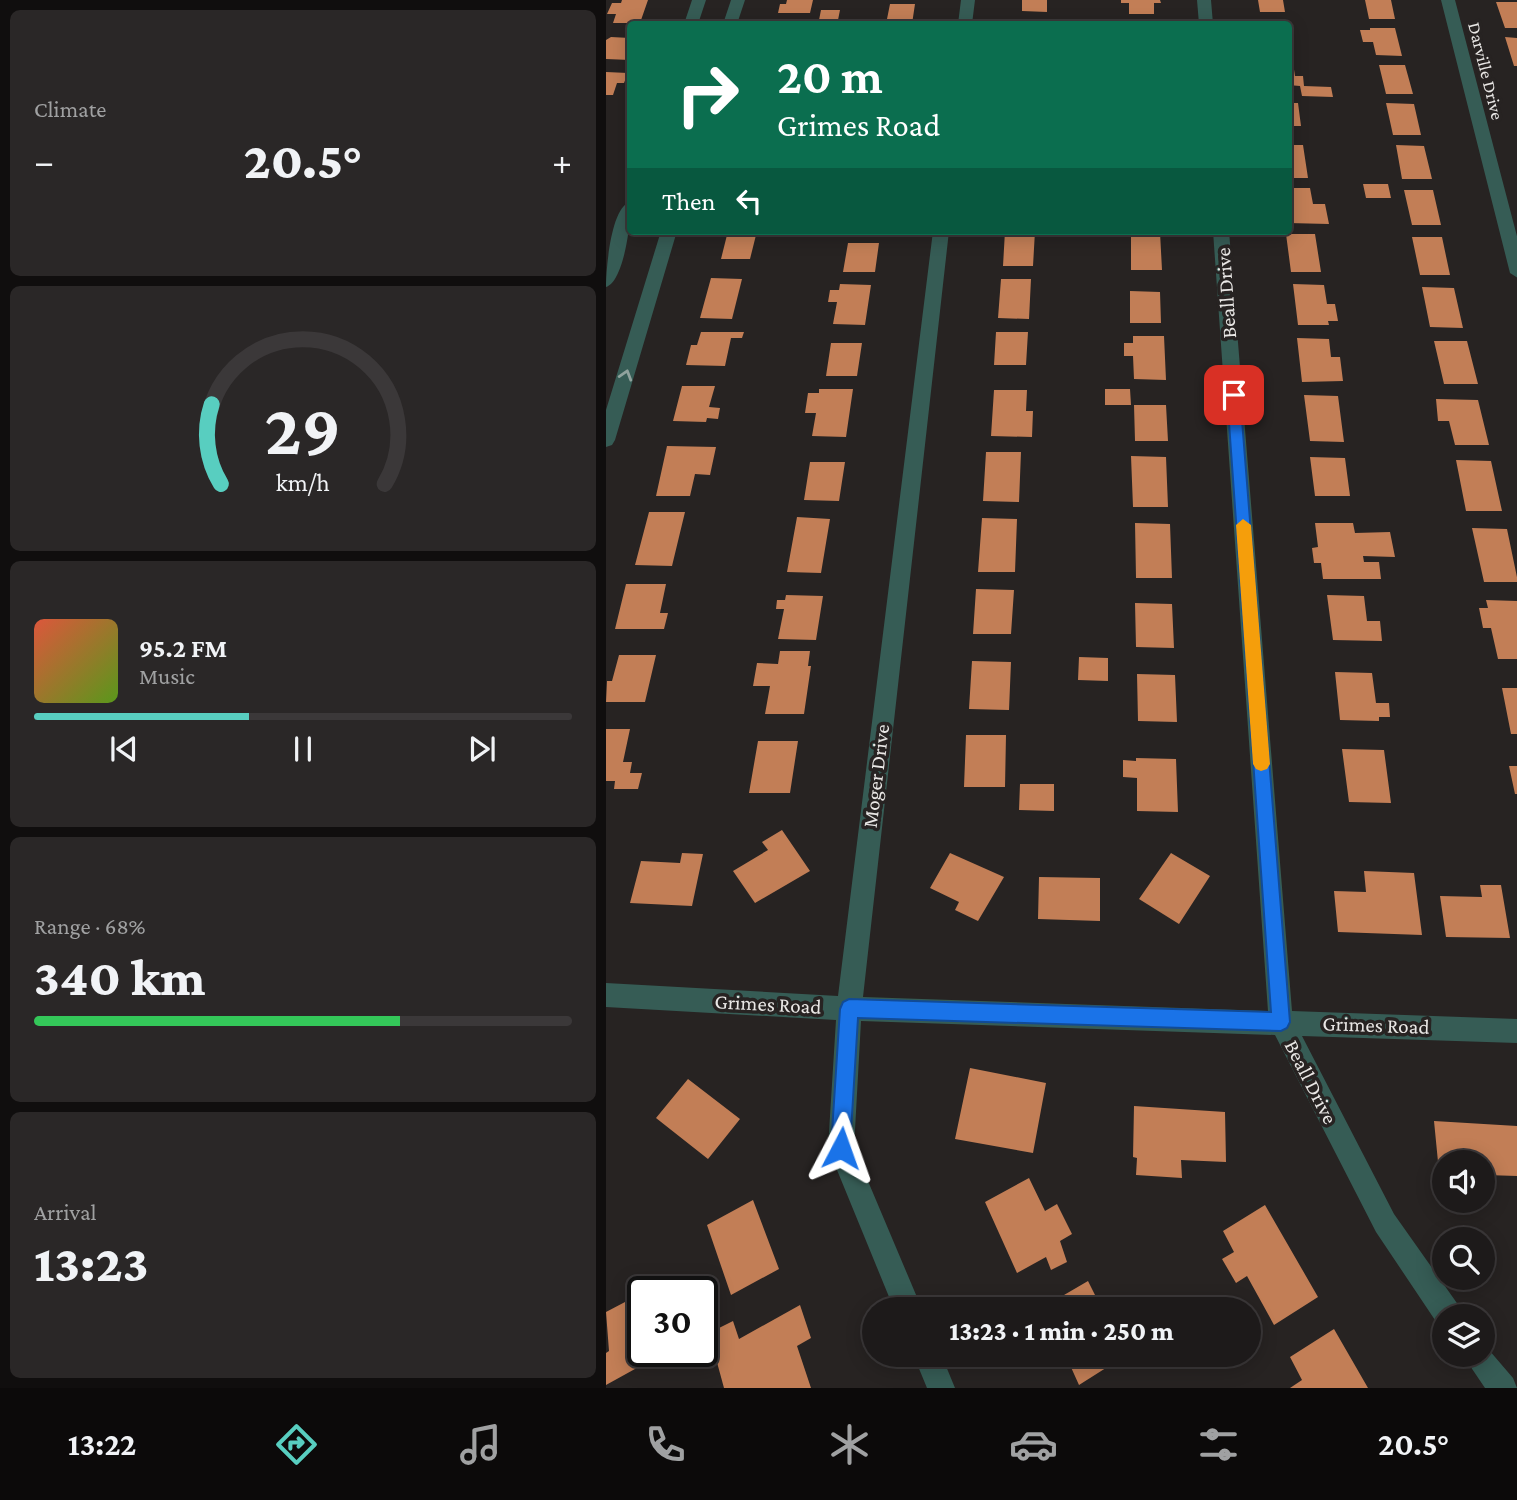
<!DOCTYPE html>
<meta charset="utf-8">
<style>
:root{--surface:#1d1a1a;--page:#2a2727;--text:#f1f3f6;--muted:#a0a1a2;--line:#3b3839;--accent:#58cec0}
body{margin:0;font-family:"Crimson Pro",serif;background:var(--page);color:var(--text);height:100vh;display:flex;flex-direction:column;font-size:26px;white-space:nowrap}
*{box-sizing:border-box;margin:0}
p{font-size:23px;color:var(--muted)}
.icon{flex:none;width:38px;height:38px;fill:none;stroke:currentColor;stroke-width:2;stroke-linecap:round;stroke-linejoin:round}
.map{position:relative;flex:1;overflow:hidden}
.details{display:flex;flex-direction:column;gap:10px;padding:10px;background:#100e0e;width:606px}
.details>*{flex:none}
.top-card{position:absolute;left:21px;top:21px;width:665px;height:214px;border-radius:7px;box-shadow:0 4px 18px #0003,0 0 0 2px var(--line);background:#0b6e4f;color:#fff;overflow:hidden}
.fabs{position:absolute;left:826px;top:1150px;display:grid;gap:14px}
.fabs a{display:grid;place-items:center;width:63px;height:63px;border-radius:50%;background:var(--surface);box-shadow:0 4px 18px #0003,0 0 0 2px var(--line);font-size:35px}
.speed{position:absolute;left:21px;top:1276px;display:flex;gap:14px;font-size:35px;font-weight:700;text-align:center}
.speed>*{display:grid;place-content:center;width:91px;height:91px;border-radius:50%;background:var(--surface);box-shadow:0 4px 18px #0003,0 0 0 2px var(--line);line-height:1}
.speed .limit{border:4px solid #111;border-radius:10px;background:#fff;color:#111}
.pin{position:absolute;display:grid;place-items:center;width:60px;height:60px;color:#fff;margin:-30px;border-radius:14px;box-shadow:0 4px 10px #0006}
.me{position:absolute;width:77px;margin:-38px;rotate:4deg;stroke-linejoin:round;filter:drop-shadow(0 0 5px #0008)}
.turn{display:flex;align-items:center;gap:24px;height:147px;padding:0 35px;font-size:32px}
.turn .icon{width:91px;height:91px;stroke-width:2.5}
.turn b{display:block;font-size:49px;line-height:60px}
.then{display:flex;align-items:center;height:66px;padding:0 35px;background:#0003;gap:14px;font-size:26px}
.big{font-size:52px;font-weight:800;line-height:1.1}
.details .widget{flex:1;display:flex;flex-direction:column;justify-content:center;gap:10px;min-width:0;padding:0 24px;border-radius:10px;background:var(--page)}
.details .dial{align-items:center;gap:0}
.dial svg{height:182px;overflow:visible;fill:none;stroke:var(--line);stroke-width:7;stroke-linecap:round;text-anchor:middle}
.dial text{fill:var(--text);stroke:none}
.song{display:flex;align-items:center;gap:21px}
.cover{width:84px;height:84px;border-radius:10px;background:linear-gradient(135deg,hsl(10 70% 55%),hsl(90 70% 35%))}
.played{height:7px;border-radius:4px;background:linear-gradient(90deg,var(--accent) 40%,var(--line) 40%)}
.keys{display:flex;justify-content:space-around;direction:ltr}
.heat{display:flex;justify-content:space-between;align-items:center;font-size:38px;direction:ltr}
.charge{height:10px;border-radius:5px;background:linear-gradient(90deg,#34c759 68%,var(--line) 0)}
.trip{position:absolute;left:256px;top:1297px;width:399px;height:70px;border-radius:35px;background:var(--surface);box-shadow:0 4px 18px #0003,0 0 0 2px var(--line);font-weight:800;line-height:70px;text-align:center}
.tab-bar{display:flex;height:112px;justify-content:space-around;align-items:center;background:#0c0a0a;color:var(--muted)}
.tab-bar .icon{width:49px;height:49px}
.tab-bar .selected{color:var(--accent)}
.tab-bar b{font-size:32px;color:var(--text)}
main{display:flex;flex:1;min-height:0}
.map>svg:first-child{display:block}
.building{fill:#c27e56}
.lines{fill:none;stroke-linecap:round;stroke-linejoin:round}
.minor{fill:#365c55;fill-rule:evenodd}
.oneway{stroke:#90a29d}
.route{fill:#1a73e8;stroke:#114b97;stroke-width:2}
.slow{fill:#f59e0b}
.labels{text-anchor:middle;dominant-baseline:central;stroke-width:7;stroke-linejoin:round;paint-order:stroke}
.far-street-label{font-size:18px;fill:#e9e7e5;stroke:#272322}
.street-label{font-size:21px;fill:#e9e7e5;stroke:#272322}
</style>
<main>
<section class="details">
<div class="widget"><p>Climate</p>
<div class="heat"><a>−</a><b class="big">20.5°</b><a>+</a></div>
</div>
<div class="widget dial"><svg viewBox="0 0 100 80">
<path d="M14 69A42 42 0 1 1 86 69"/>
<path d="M14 69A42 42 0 0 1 10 34" stroke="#58cec0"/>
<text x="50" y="56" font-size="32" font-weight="700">29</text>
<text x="50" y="72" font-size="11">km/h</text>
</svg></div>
<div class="widget">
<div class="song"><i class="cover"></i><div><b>95.2 FM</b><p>Music</p></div></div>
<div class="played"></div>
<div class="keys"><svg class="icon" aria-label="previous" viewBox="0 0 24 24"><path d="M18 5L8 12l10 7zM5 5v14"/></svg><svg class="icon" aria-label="pause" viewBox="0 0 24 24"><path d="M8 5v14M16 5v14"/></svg><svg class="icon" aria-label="next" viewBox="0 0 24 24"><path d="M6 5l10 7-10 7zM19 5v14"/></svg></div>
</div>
<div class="widget"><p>Range · 68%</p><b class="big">340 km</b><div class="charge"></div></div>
<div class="widget"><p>Arrival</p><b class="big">13:23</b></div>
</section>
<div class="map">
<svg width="912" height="1388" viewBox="0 0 912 1388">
<rect width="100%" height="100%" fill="#272322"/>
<path class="building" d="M 16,0 L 42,0 L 34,23 L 7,23 L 10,14 L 1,14 L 6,3 L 15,3 Z
M 181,0 L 207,0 L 204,13 L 172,13 L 174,4 L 180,4 Z
M 416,0 L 441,0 L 441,12 L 416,11 Z
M 515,0 L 554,0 L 555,3 L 548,3 L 548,14 L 523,14 L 523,3 L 515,3 Z
M 652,0 L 677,0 L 679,12 L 654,12 Z
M 759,0 L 785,0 L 789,19 L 763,19 Z
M 890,2 L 912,2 L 912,28 L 899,28 Z
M 284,4 L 309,4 L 306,24 L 280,24 Z
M 215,10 L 234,10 L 232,20 L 213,20 Z
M 764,28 L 789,28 L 796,56 L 770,55 L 767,42 L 757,42 L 754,30 L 764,30 Z
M 5,37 L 24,38 L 24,60 L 0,59 L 0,40 Z
M 899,37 L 912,38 L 912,66 L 908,66 Z
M 682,63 L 687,63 L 689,76 L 697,76 L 698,86 L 725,87 L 727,97 L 696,96 L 694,86 L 682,85 Z
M 773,65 L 799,65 L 807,94 L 780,94 Z
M 0,72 L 22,73 L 18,83 L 11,83 L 7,95 L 0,95 Z
M 682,103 L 692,103 L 695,126 L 682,126 Z
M 780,103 L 808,104 L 815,135 L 787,135 Z
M 682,145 L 697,145 L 702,178 L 682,178 Z
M 790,145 L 818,146 L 826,179 L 796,179 Z
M 757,184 L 782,184 L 785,198 L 760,198 Z
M 682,188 L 704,188 L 707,204 L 719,204 L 723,224 L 682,223 Z
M 798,190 L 827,190 L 835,225 L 806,225 Z
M 122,231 L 151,231 L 144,259 L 115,259 Z
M 399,231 L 429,231 L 427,266 L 397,266 Z
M 525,232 L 554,232 L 556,270 L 525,270 Z
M 680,234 L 709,234 L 715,272 L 685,272 Z
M 806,237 L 836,237 L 844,275 L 814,275 Z
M 242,243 L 273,243 L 269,272 L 237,272 Z
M 105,278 L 136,279 L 126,319 L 94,318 Z
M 395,279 L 425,279 L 423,319 L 392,318 Z
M 234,284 L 265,285 L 259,325 L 227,324 L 231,302 L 222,302 L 224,290 L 233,290 Z
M 687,284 L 718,285 L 721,304 L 729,304 L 732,321 L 722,321 L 723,325 L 692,325 Z
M 816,287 L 848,288 L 857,328 L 824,327 Z
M 524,291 L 554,292 L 555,323 L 524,323 Z
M 95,332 L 138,332 L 136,338 L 125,338 L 119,366 L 80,365 L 85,345 L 91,345 Z
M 390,332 L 422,332 L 420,365 L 388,365 Z
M 527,336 L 558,336 L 560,380 L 528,379 L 527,356 L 518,356 L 518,343 L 527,343 Z
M 691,338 L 723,339 L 725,357 L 734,357 L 737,381 L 696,382 Z
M 828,341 L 861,341 L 872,384 L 838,384 Z
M 225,343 L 256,343 L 251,376 L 220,376 Z
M 76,386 L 109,386 L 103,407 L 114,408 L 112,419 L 101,418 L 100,422 L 67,421 Z
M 213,389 L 247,389 L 240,437 L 206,436 L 210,413 L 199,413 L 202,393 L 213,393 Z
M 499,389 L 524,389 L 525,405 L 499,405 Z
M 388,390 L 421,390 L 420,411 L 427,411 L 426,437 L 385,436 Z
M 698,395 L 732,396 L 738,442 L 704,441 Z
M 830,399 L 872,400 L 883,445 L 849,445 L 843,421 L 832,421 Z
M 528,405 L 560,405 L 562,441 L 529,441 Z
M 61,446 L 110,447 L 104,475 L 89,474 L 84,496 L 50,496 Z
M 380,452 L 415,452 L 413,502 L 377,501 Z
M 525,456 L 560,457 L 562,507 L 527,507 Z
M 704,457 L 739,458 L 744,496 L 709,496 Z
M 850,460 L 885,461 L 896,511 L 860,511 Z
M 204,462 L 239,462 L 233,501 L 198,500 Z
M 43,512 L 79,512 L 66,566 L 29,565 Z
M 191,517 L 224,519 L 215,573 L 181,572 Z
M 376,518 L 411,519 L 409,572 L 372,572 Z
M 529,523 L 564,524 L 566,578 L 530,578 Z
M 709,523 L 747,523 L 749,533 L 784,532 L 789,557 L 757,556 L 758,562 L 773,562 L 775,579 L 717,579 L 715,563 L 708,563 L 706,548 L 712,547 Z
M 866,528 L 901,529 L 912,582 L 878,582 Z
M 20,584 L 60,584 L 54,613 L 62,613 L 58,629 L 9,629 Z
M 370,589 L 408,590 L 405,634 L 367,634 Z
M 180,595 L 217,596 L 210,640 L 172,639 L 178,609 L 170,609 L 171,600 L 179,600 Z
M 721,595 L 758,596 L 761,621 L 774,621 L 776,641 L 727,640 Z
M 880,600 L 912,601 L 912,659 L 892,659 L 885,628 L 877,628 L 873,608 L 882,608 Z
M 529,603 L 566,604 L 568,648 L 530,647 Z
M 174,651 L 204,651 L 202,666 L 205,666 L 198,714 L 159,714 L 164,686 L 147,686 L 151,663 L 172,664 Z
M 13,655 L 50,655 L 39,702 L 0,702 L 1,681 L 6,681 Z
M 473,657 L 502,658 L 502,681 L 472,680 Z
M 366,661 L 405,662 L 403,710 L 363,709 Z
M 729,672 L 766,673 L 770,703 L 783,703 L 784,717 L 773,717 L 773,721 L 734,720 Z
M 531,674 L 569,675 L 571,722 L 532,721 Z
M 896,688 L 912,688 L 912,734 L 905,734 Z
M 0,729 L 24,729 L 17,762 L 26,762 L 24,773 L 36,773 L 32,789 L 8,789 L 9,781 L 0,781 Z
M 360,735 L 400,735 L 399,787 L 358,787 Z
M 152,741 L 192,741 L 184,793 L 143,793 Z
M 736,749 L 778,750 L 785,803 L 743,802 Z
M 530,758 L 570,759 L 572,812 L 531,811 L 531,778 L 517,777 L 517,760 L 530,761 Z
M 903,766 L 912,766 L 912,794 L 909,794 Z
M 414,784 L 448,784 L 448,811 L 413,810 Z
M 176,830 L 204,871 L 149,903 L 127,871 L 162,850 L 156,842 Z
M 76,853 L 97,854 L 86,906 L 24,903 L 35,861 L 74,863 Z
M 344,853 L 398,877 L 372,921 L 349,910 L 353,902 L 324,888 Z
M 565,853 L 604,876 L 573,924 L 533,899 Z
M 758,871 L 808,873 L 816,935 L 732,932 L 728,891 L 760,892 Z
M 433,877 L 494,878 L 494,921 L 432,919 Z
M 874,885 L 895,885 L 904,938 L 840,937 L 834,896 L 876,897 Z
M 364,1068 L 440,1083 L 427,1153 L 349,1139 Z
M 82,1079 L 134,1119 L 102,1159 L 50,1118 Z
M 528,1106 L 619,1112 L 620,1162 L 575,1160 L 576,1178 L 530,1175 L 531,1158 L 527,1157 Z
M 828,1121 L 912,1126 L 912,1176 L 880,1175 L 882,1190 L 877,1190 L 877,1162 L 838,1162 L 838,1172 L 833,1172 Z
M 423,1178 L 439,1211 L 451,1204 L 466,1234 L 454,1241 L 461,1262 L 445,1270 L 440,1257 L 411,1273 L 379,1202 Z
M 147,1200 L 173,1269 L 125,1295 L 101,1225 Z
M 659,1205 L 712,1297 L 668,1325 L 641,1276 L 630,1283 L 616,1259 L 628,1252 L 617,1231 Z
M 482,1281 L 496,1309 L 434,1309 Z
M 19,1302 L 38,1364 L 0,1385 L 0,1353 L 3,1351 L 0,1312 Z
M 194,1305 L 205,1338 L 191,1346 L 205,1388 L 118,1388 L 103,1333 L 127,1321 L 133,1339 Z
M 728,1329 L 762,1388 L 684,1388 L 696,1380 L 684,1357 Z
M 459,1354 L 522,1354 L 473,1385 Z"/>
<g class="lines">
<path class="minor" d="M 86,0 L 100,0 L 92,24 L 78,24 Z
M 125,0 L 139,0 L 131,24 L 117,24 Z
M 355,0 L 369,0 L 366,24 L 352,24 Z
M 591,0 L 605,0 L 607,24 L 593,24 Z
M 835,0 L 849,0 L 912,240 L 912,278 L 904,273 Z
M 24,202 C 26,219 18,282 0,287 C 0,269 5,207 24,202 Z
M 55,231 L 71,231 L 9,440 L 6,445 L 0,447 L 0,410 Z
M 327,231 L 343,231 L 257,997 L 662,1011 L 607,231 L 623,231 L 686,1011 L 912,1019 L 912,1043 L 696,1036 L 788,1214 L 853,1306 L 857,1316 L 838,1316 L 838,1328 L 833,1326 L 770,1232 L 669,1035 L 255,1021 L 248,1148 L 316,1309 L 288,1309 L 222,1148 L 230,1020 L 0,1007 L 0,983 L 232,996 Z
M 877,1343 L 907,1378 L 911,1388 L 879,1388 L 856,1354 L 877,1354 Z
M 307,1354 L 335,1354 L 349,1388 L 321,1388 Z"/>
</g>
<defs><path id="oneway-chevron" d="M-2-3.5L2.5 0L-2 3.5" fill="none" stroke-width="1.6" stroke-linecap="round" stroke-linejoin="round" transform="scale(1.75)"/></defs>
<use class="oneway" href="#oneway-chevron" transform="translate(20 375) rotate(-73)"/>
<path class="route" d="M 628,390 L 634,395 L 684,1022 L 681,1028 L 675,1031 L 252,1018 L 244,1148 L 242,1155 L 235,1158 L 228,1155 L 225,1148 L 234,1009 L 237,1002 L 243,999 L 665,1012 L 621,395 Z"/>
<path class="slow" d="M 637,519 L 645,525 L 664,764 L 661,769 L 655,771 L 650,769 L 647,764 L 630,525 Z"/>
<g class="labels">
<g class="far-street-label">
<text transform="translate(880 71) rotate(76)">Darville Drive</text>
</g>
<g class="street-label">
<text transform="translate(620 293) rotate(-94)">Beall Drive</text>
<text transform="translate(270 776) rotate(-83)">Moger Drive</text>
<text transform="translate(162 1004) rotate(3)">Grimes Road</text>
<text transform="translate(770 1025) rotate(2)">Grimes Road</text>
<text transform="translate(705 1082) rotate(63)">Beall Drive</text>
</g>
</g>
</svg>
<div class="fabs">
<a><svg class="icon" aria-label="sound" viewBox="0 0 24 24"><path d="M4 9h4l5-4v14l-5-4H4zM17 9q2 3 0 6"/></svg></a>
<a><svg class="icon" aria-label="search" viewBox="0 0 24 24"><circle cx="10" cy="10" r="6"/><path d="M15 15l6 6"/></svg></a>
<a><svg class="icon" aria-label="layers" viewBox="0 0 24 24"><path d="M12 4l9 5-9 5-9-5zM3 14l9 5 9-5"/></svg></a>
</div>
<div class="speed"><div class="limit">30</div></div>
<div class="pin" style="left:628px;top:395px;background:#d93025"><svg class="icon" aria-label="arrive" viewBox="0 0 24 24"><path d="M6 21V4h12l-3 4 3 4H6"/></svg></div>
<svg class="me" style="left:235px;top:1148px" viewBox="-20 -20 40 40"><path d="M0-17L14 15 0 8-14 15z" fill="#1a73e8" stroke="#fff" stroke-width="4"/></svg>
<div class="trip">13:23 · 1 min · 250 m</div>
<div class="top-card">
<div class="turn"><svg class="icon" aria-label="right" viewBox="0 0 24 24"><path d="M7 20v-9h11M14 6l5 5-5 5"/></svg><div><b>20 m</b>Grimes Road</div></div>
<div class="then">Then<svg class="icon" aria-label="left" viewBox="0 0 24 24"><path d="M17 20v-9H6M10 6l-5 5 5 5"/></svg></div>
</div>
</div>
</main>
<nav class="tab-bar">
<b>13:22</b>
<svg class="icon selected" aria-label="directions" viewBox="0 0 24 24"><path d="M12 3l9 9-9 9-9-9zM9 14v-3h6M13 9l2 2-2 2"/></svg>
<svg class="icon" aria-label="music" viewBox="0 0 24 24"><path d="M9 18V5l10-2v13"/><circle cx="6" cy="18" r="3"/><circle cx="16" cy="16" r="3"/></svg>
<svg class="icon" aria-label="phone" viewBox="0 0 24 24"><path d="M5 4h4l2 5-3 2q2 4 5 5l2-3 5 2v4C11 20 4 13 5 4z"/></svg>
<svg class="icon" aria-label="climate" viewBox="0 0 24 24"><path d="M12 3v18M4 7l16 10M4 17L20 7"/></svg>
<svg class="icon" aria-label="car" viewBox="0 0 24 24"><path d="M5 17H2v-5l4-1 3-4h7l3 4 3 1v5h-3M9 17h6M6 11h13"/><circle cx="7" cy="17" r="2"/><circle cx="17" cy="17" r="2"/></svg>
<svg class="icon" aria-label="filters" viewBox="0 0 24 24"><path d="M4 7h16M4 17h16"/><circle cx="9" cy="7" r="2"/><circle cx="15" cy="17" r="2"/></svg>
<b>20.5°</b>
</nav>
